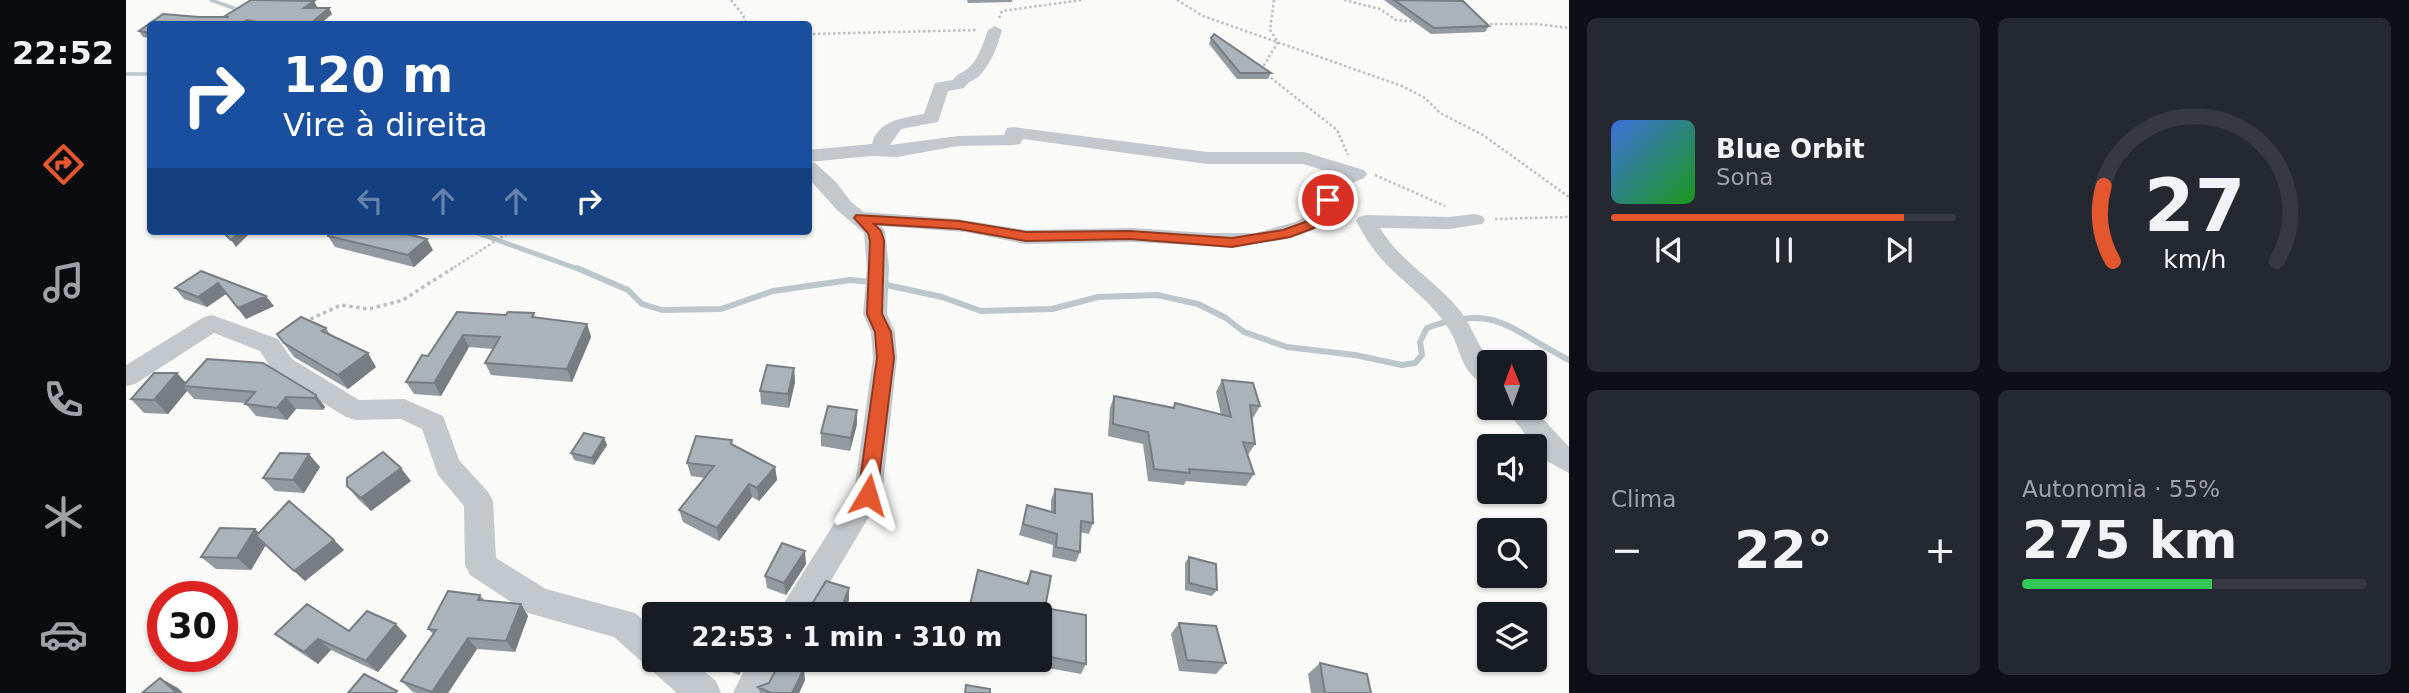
<!DOCTYPE html>
<html lang="pt">
<meta charset="utf-8">
<style>
:root{--surface:#171b24;--page:#242831;--text:#f1f3f6;--muted:#9ea1a6;--line:#363941;--accent:#e4572e}
body{margin:0;font-family:"DejaVu Sans",sans-serif;background:var(--page);color:var(--text);height:100vh;display:flex;flex-direction:column;font-size:26px;white-space:nowrap}
*{box-sizing:border-box;margin:0}
p{font-size:23px;color:var(--muted)}
.icon{flex:none;width:38px;height:38px;fill:none;stroke:currentColor;stroke-width:2;stroke-linecap:round;stroke-linejoin:round}
.map{position:relative;flex:1;overflow:hidden}
.drawer{display:flex;flex-direction:column;gap:18px;padding:18px;background:#0d0f14;width:840px}
.drawer>*{flex:none}
.hud{position:absolute;left:21px;top:21px;width:665px;height:214px;border-radius:7px;box-shadow:0 2px 5px #0004;background:#1a4fa0;color:#fff;overflow:hidden}
.needle{width:46px;rotate:359deg}
.tools{position:absolute;left:1351px;top:350px;display:grid;gap:14px}
.tools a{display:grid;place-items:center;width:70px;height:70px;border-radius:7px;background:var(--surface);box-shadow:0 2px 5px #0004;font-size:35px}
.speed{position:absolute;left:21px;top:581px;display:flex;gap:14px;font-size:35px;font-weight:700;text-align:center}
.speed>*{display:grid;place-content:center;width:91px;height:91px;border-radius:50%;background:var(--surface);box-shadow:0 2px 5px #0004;line-height:1}
.speed .limit{border:10px solid #d22;background:#fff;color:#111}
.pin{position:absolute;display:grid;place-items:center;width:60px;height:60px;color:#fff;margin:-30px;border:4px solid #fff;border-radius:50%;box-shadow:0 2px 7px #0007}
.me{position:absolute;width:77px;margin:-38px;rotate:7deg;stroke-linejoin:round;filter:drop-shadow(0 0 5px #0008)}
.turn{display:flex;align-items:center;gap:24px;height:147px;padding:0 21px;font-size:32px}
.turn .icon{width:91px;height:91px;stroke-width:2.5}
.turn b{display:block;font-size:49px;line-height:60px}
.lanes{display:flex;align-items:center;height:66px;padding:0 21px;background:#0003;justify-content:center;gap:35px;direction:ltr}
.lanes .off{opacity:.35}
.big{font-size:52px;font-weight:700;line-height:1.1}
.drawer .tile{flex:1;display:flex;flex-direction:column;justify-content:center;gap:10px;min-width:0;padding:0 24px;border-radius:10px;background:var(--page)}
.drawer .dial{align-items:center;gap:0}
.dial svg{height:182px;overflow:visible;fill:none;stroke:var(--line);stroke-width:7;stroke-linecap:round;text-anchor:middle}
.dial text{fill:var(--text);stroke:none}
.song{display:flex;align-items:center;gap:21px}
.cover{width:84px;height:84px;border-radius:10px;background:linear-gradient(135deg,hsl(220 70% 55%),hsl(120 70% 35%))}
.played{height:7px;border-radius:4px;background:linear-gradient(90deg,var(--accent) 85%,var(--line) 85%)}
.keys{display:flex;justify-content:space-around;direction:ltr}
.heat{display:flex;justify-content:space-between;align-items:center;font-size:38px;direction:ltr}
.charge{height:10px;border-radius:5px;background:linear-gradient(90deg,#34c759 55%,var(--line) 0)}
.drawer .tiles{flex:1;display:grid;gap:18px;grid-template-columns:repeat(2,1fr)}
.trip{position:absolute;left:516px;top:602px;width:410px;height:70px;border-radius:7px;background:var(--surface);box-shadow:0 2px 5px #0004;font-weight:700;line-height:70px;text-align:center}
main{display:flex;flex:1;min-height:0}
.tab-bar{display:flex;flex-direction:column;width:126px;justify-content:space-around;align-items:center;background:#090b0e;color:var(--muted)}
.tab-bar .icon{width:49px;height:49px}
.tab-bar .active{color:var(--accent)}
.tab-bar b{font-size:32px;color:var(--text)}
.map>svg:first-child{display:block}
.lines{fill:none;stroke-linecap:round;stroke-linejoin:round}
.stream-far2{stroke:#bbc7cb;stroke-width:3.5}
.stream-far1{stroke:#bbc7cb;stroke-width:5}
.stream{stroke:#bbc7cb;stroke-width:6}
.path-far1{stroke:#bbbfc2;stroke-width:2.5;stroke-dasharray:2.5 2.5;stroke-linecap:butt}
.path{stroke:#bbbfc2;stroke-width:3.5;stroke-dasharray:3.5 3.5;stroke-linecap:butt}
.minor{fill:#c3c8cc;fill-rule:evenodd}
.wall{fill:#929a9f}
.shaded-wall{fill:#777d82}
.building{fill:#aab3b9;stroke:#777d82;stroke-width:2}
.route{fill:#e4572e;stroke:#94391e;stroke-width:2}
</style>
<main>
<nav class="tab-bar">
<b>22:52</b>
<svg class="icon active" aria-label="directions" viewBox="0 0 24 24"><path d="M12 3l9 9-9 9-9-9zM9 14v-3h6M13 9l2 2-2 2"/></svg>
<svg class="icon" aria-label="music" viewBox="0 0 24 24"><path d="M9 18V5l10-2v13"/><circle cx="6" cy="18" r="3"/><circle cx="16" cy="16" r="3"/></svg>
<svg class="icon" aria-label="phone" viewBox="0 0 24 24"><path d="M5 4h4l2 5-3 2q2 4 5 5l2-3 5 2v4C11 20 4 13 5 4z"/></svg>
<svg class="icon" aria-label="climate" viewBox="0 0 24 24"><path d="M12 3v18M4 7l16 10M4 17L20 7"/></svg>
<svg class="icon" aria-label="car" viewBox="0 0 24 24"><path d="M5 17H2v-5l4-1 3-4h7l3 4 3 1v5h-3M9 17h6M6 11h13"/><circle cx="7" cy="17" r="2"/><circle cx="17" cy="17" r="2"/></svg>
</nav>
<div class="map">
<svg width="1443" height="693" viewBox="0 0 1443 693">
<rect width="100%" height="100%" fill="#fafaf8"/>
<g class="lines">
<path class="stream-far2" d="M 85,0 L 110,9 L 111,14
M 0,74 L 24,74"/>
<path class="stream-far1" d="M 346,231 L 455,270"/>
<path class="stream" d="M 451,268 L 502,290 L 516,304 L 536,310 L 595,309 L 647,291 L 724,280 L 746,282
M 756,284 L 816,297 L 855,311 L 926,309 L 972,297 L 1031,295 L 1072,304 L 1100,318 L 1118,332 L 1161,347 L 1229,355 L 1276,365 L 1289,363 L 1296,355 L 1294,342 L 1301,328 C 1370,302 1385,331 1443,360"/>
<path class="path-far1" d="M 605,0 L 617,15 L 620,24
M 1051,0 L 1077,16 L 1276,86 L 1299,98 L 1314,113 L 1357,135 L 1443,197
M 1148,0 L 1144,30 L 1152,42 L 1135,70 L 1211,130 L 1222,155
M 1218,0 L 1254,9 L 1270,20 L 1292,22
M 873,18 L 876,11 L 956,0
M 1359,24 L 1411,24 L 1443,28
M 682,34 L 852,30
M 1249,175 L 1319,206
M 1369,219 L 1443,217
M 324,270 L 385,231"/>
<path class="path" d="M 178,322 L 215,305 L 243,309 L 277,300 L 327,268"/>
<path class="minor" d="M 869,26 L 876,30 C 872,45 866,61 856,73 C 851,80 843,80 838,88 L 822,91 L 812,122 L 775,129 L 764,145 L 832,136 L 878,135 L 881,128 L 887,127 L 1081,152 L 1178,152 L 1238,170 L 1241,174 L 1238,178 L 1213,189 L 1206,218 L 1184,231 L 1161,239 L 1106,247 L 1007,242 L 899,244 L 840,232 L 755,226 L 759,231 L 763,268 L 761,314 L 769,332 L 771,358 L 756,495 L 685,614 L 651,614 L 728,492 L 747,358 L 745,332 L 737,314 L 741,268 L 738,233 L 711,210 L 682,178 L 682,150 L 746,144 C 752,120 777,118 798,114 L 809,83 L 827,80 C 831,74 834,74 840,70 C 851,63 858,42 862,30 ZM 897,139 L 1081,164 L 1177,164 L 1213,175 C 1191,184 1194,188 1189,211 L 1169,222 L 1130,233 L 1081,233 L 1007,228 L 899,230 L 831,219 L 738,212 L 725,202 L 710,182 L 689,163 L 683,162 L 745,156 L 771,157 L 832,146 L 888,145 L 894,144 Z
M 1349,214 L 1356,216 L 1359,220 L 1356,224 L 1323,229 L 1254,228 C 1273,260 1307,279 1331,307 C 1346,324 1351,346 1365,362 L 1363,362 L 1363,385 C 1335,377 1336,351 1324,331 C 1309,305 1282,286 1261,265 C 1248,252 1239,237 1230,221 L 1233,217 L 1240,215 L 1323,217 Z
M 86,315 L 152,339 L 166,359 L 233,400 L 278,399 L 317,416 L 333,460 L 362,492 L 367,501 L 370,558 L 420,589 L 509,613 L 528,630 L 528,660 L 564,660 L 590,681 L 595,693 L 551,693 L 488,637 L 402,613 L 344,575 L 339,565 L 338,506 L 312,475 L 296,429 L 275,419 L 229,420 L 220,417 L 148,373 L 134,351 L 88,333 L 9,384 L 0,386 L 0,365 L 78,317 Z
M 1379,408 L 1407,408 L 1443,447 L 1443,473 L 1419,460 Z
M 623,660 L 659,660 L 643,693 L 607,693 Z"/>
</g>
<path class="wall" d="M 125,0 L 188,1 L 191,7 L 190,8 L 203,8 L 206,14 L 194,24 L 24,24 L 24,38 L 17,37 L 13,31 L 37,14 L 73,17 L 100,17 L 99,16 Z
M 841,0 L 886,0 L 886,2 L 842,3 Z
M 1258,0 L 1317,0 L 1363,26 L 1359,32 L 1305,34 Z
M 1085,38 L 1145,73 L 1142,79 L 1111,79 L 1083,44 Z
M 202,236 L 307,250 L 288,267 L 209,247 Z
M 75,271 L 148,306 L 120,319 L 100,294 L 81,307 L 58,299 L 49,288 Z
M 331,312 L 380,315 L 408,313 L 409,318 L 461,324 L 465,337 L 446,382 L 365,375 L 359,363 L 367,349 L 343,347 L 315,396 L 288,394 L 280,382 L 302,356 Z
M 200,328 L 205,336 L 250,367 L 222,389 L 168,357 L 151,334 Z
M 668,368 L 669,382 L 663,408 L 635,404 L 634,391 Z
M 1096,380 L 1134,406 L 1127,418 L 1125,418 L 1129,444 L 1122,455 L 1128,474 L 1120,486 L 1060,481 L 1058,485 L 1022,481 L 1017,444 L 982,436 L 984,408 L 988,396 L 1047,408 L 1049,403 L 1095,415 L 1090,392 Z
M 60,383 L 190,395 L 199,407 L 197,410 L 170,409 L 161,420 L 130,416 L 119,403 L 68,399 L 61,391 L 42,414 L 18,413 L 5,399 Z
M 731,424 L 724,451 L 695,446 L 695,433 Z
M 478,438 L 481,445 L 468,465 L 448,460 L 445,453 Z
M 607,444 L 649,467 L 651,480 L 633,501 L 626,497 L 593,541 L 557,522 L 553,510 L 579,478 L 565,476 L 561,463 Z
M 194,467 L 178,493 L 149,491 L 137,478 Z
M 285,481 L 245,511 L 232,499 L 221,486 Z
M 929,489 L 967,523 L 963,534 L 954,532 L 954,552 L 950,562 L 926,557 L 927,545 L 893,535 L 901,505 L 925,512 L 925,500 Z
M 133,532 L 208,540 L 218,550 L 179,581 L 140,545 L 125,570 L 90,569 L 75,557 Z
M 1063,557 L 1091,590 L 1086,596 L 1059,590 L 1059,563 Z
M 680,564 L 660,595 L 641,588 L 639,576 Z
M 852,570 L 900,583 L 905,571 L 919,608 L 960,664 L 955,674 L 906,665 L 906,660 L 914,660 L 914,614 L 842,614 Z
M 354,595 L 358,600 L 395,604 L 402,616 L 389,652 L 351,649 L 322,693 L 291,693 L 287,692 L 275,681 L 307,634 L 302,629 Z
M 1053,623 L 1100,663 L 1090,674 L 1053,671 L 1045,634 Z
M 223,631 L 281,636 L 252,672 L 205,650 L 192,664 L 163,645 L 149,634 Z
M 620,660 L 613,675 L 595,668 L 594,662 Z
M 1194,663 L 1245,693 L 1185,693 L 1182,674 Z
M 679,680 L 673,693 L 634,693 L 632,687 Z"/>
<path class="shaded-wall" d="M 188,1 L 191,7 L 181,13 L 178,8 Z
M 203,8 L 206,14 L 194,24 L 184,24 Z
M 121,20 L 123,24 L 114,24 Z
M 115,231 L 126,231 L 110,247 L 105,240 Z
M 301,239 L 307,250 L 288,267 L 282,255 Z
M 92,283 L 100,294 L 81,307 L 72,297 Z
M 140,296 L 148,306 L 120,319 L 112,308 Z
M 461,324 L 465,337 L 446,382 L 441,369 Z
M 337,335 L 343,347 L 315,396 L 308,383 Z
M 242,353 L 250,367 L 222,389 L 212,375 Z
M 668,368 L 669,382 L 663,408 L 662,394 Z
M 51,373 L 64,387 L 57,386 L 61,391 L 42,414 L 28,400 Z
M 190,395 L 199,407 L 197,410 L 188,398 Z
M 160,397 L 170,409 L 161,420 L 151,408 Z
M 731,410 L 731,424 L 724,451 L 725,438 Z
M 478,438 L 481,445 L 468,465 L 466,458 Z
M 183,454 L 194,467 L 178,493 L 167,480 Z
M 649,467 L 651,480 L 633,501 L 631,488 Z
M 275,468 L 285,481 L 245,511 L 235,498 Z
M 623,484 L 626,497 L 593,541 L 591,528 Z
M 129,529 L 142,541 L 125,570 L 111,558 Z
M 208,540 L 218,550 L 179,581 L 168,571 Z
M 679,551 L 680,564 L 660,595 L 658,583 Z
M 723,588 L 723,600 L 718,614 L 713,614 Z
M 395,604 L 402,616 L 389,652 L 380,641 Z
M 270,624 L 281,636 L 252,672 L 240,661 Z
M 342,638 L 351,649 L 322,693 L 307,693 L 306,692 Z
M 192,639 L 205,650 L 192,664 L 178,652 Z
M 616,660 L 620,660 L 613,675 L 612,669 Z
M 678,669 L 679,680 L 673,693 L 666,693 Z
M 34,678 L 52,688 L 57,693 L 51,693 Z"/>
<path class="building" d="M 125,0 L 188,1 L 178,8 L 203,8 L 184,24 L 140,24 L 121,20 L 114,24 L 24,24 L 24,33 L 13,31 L 37,14 L 73,17 L 103,17 L 99,16 Z
M 1268,0 L 1337,1 L 1363,26 L 1308,28 Z
M 1088,34 L 1145,73 L 1114,73 L 1085,38 Z
M 96,231 L 115,231 L 105,240 Z
M 206,231 L 269,231 L 301,239 L 282,255 L 202,236 Z
M 75,271 L 140,296 L 112,308 L 92,283 L 72,297 L 49,288 Z
M 331,312 L 380,315 L 382,312 L 408,313 L 406,317 L 461,324 L 441,369 L 359,363 L 374,337 L 337,335 L 308,383 L 280,382 L 296,355 L 302,356 Z
M 175,317 L 200,328 L 196,331 L 242,353 L 212,375 L 158,343 L 151,334 Z
M 81,359 L 137,363 L 190,395 L 188,398 L 160,397 L 151,408 L 119,404 L 129,392 L 57,386 Z
M 641,365 L 668,368 L 662,394 L 634,391 Z
M 28,373 L 51,373 L 28,400 L 5,399 Z
M 1096,380 L 1127,383 L 1134,406 L 1124,405 L 1129,444 L 1117,442 L 1128,474 L 1063,469 L 1064,473 L 1028,469 L 1022,432 L 987,424 L 988,396 L 1048,408 L 1049,403 L 1105,417 Z
M 702,406 L 731,410 L 725,438 L 695,433 Z
M 458,433 L 478,438 L 466,458 L 445,453 Z
M 570,436 L 606,440 L 605,444 L 649,467 L 631,488 L 623,484 L 591,528 L 553,510 L 588,466 L 561,463 Z
M 257,452 L 275,468 L 235,498 L 221,486 L 221,478 Z
M 154,453 L 183,454 L 167,480 L 137,478 Z
M 929,489 L 966,494 L 967,523 L 955,521 L 954,552 L 930,547 L 931,534 L 897,524 L 901,505 L 929,513 Z
M 163,501 L 208,540 L 168,571 L 130,536 Z
M 94,528 L 129,529 L 111,558 L 75,557 Z
M 656,543 L 679,551 L 658,583 L 639,576 Z
M 1063,557 L 1090,564 L 1091,590 L 1063,583 Z
M 852,570 L 902,584 L 905,571 L 925,576 L 919,608 L 960,615 L 960,664 L 914,655 L 914,614 L 874,614 L 844,605 Z
M 700,581 L 723,588 L 713,614 L 685,614 L 674,611 L 676,605 L 686,604 Z
M 322,591 L 354,595 L 352,600 L 395,604 L 380,641 L 342,638 L 306,692 L 275,681 L 310,630 L 302,629 Z
M 181,604 L 223,631 L 241,611 L 270,624 L 240,661 L 192,639 L 178,652 L 149,634 Z
M 1053,623 L 1090,626 L 1100,663 L 1061,660 Z
M 595,660 L 616,660 L 612,669 L 594,662 Z
M 655,660 L 658,660 L 678,669 L 666,693 L 645,693 L 632,687 L 643,683 Z
M 1194,663 L 1241,674 L 1245,693 L 1199,693 Z
M 238,674 L 271,691 L 269,693 L 222,693 Z
M 34,678 L 51,693 L 16,693 Z
M 840,685 L 864,689 L 864,693 L 839,693 Z"/>
<path class="route" d="M 1202,196 L 1208,200 L 1206,214 L 1188,228 L 1164,237 L 1106,247 L 1004,239 L 900,241 L 833,229 L 748,224 L 755,231 L 758,241 L 756,314 L 765,332 L 768,358 L 751,495 L 748,501 L 742,503 L 735,501 L 732,495 L 751,358 L 749,332 L 741,314 L 744,241 L 742,233 L 728,218 L 730,215 L 833,221 L 900,232 L 1004,231 L 1106,238 L 1157,230 L 1179,222 L 1193,212 L 1195,200 Z"/>
</svg>
<div class="tools">
<a><svg class="needle" viewBox="-14 -14 28 28"><path d="M0-13l5 13h-10z" fill="#e53935"/><path d="M0 13l5-13h-10z" fill="#9ea1a6"/></svg></a>
<a><svg class="icon" aria-label="sound" viewBox="0 0 24 24"><path d="M4 9h4l5-4v14l-5-4H4zM17 9q2 3 0 6"/></svg></a>
<a><svg class="icon" aria-label="search" viewBox="0 0 24 24"><circle cx="10" cy="10" r="6"/><path d="M15 15l6 6"/></svg></a>
<a><svg class="icon" aria-label="layers" viewBox="0 0 24 24"><path d="M12 4l9 5-9 5-9-5zM3 14l9 5 9-5"/></svg></a>
</div>
<div class="speed"><div class="limit">30</div></div>
<div class="pin" style="left:1202px;top:200px;background:#d93025"><svg class="icon" aria-label="arrive" viewBox="0 0 24 24"><path d="M6 21V4h12l-3 4 3 4H6"/></svg></div>
<svg class="me" style="left:742px;top:495px" viewBox="-20 -20 40 40"><path d="M0-17L14 15 0 8-14 15z" fill="#e4572e" stroke="#fff" stroke-width="4"/></svg>
<div class="trip">22:53 · 1 min · 310 m</div>
<div class="hud">
<div class="turn"><svg class="icon" aria-label="right" viewBox="0 0 24 24"><path d="M7 20v-9h11M14 6l5 5-5 5"/></svg><div><b>120 m</b>Vire à direita</div></div>
<div class="lanes"><svg class="icon off" aria-label="left" viewBox="0 0 24 24"><path d="M17 20v-9H6M10 6l-5 5 5 5"/></svg><svg class="icon off" aria-label="ahead" viewBox="0 0 24 24"><path d="M12 20V5M6 11l6-6 6 6"/></svg><svg class="icon off" aria-label="ahead" viewBox="0 0 24 24"><path d="M12 20V5M6 11l6-6 6 6"/></svg><svg class="icon" aria-label="right" viewBox="0 0 24 24"><path d="M7 20v-9h11M14 6l5 5-5 5"/></svg></div>
</div>
</div>
<section class="drawer">
<div class="tiles">
<div class="tile">
<div class="song"><i class="cover"></i><div><b>Blue Orbit</b><p>Sona</p></div></div>
<div class="played"></div>
<div class="keys"><svg class="icon" aria-label="previous" viewBox="0 0 24 24"><path d="M18 5L8 12l10 7zM5 5v14"/></svg><svg class="icon" aria-label="pause" viewBox="0 0 24 24"><path d="M8 5v14M16 5v14"/></svg><svg class="icon" aria-label="next" viewBox="0 0 24 24"><path d="M6 5l10 7-10 7zM19 5v14"/></svg></div>
</div>
<div class="tile dial"><svg viewBox="0 0 100 80">
<path d="M14 69A42 42 0 1 1 86 69"/>
<path d="M14 69A42 42 0 0 1 10 36" stroke="#e4572e"/>
<text x="50" y="56" font-size="32" font-weight="700">27</text>
<text x="50" y="72" font-size="11">km/h</text>
</svg></div>
<div class="tile"><p>Clima</p>
<div class="heat"><a>−</a><b class="big">22°</b><a>+</a></div>
</div>
<div class="tile"><p>Autonomia · 55%</p><b class="big">275 km</b><div class="charge"></div></div>
</div>
</section>
</main>
